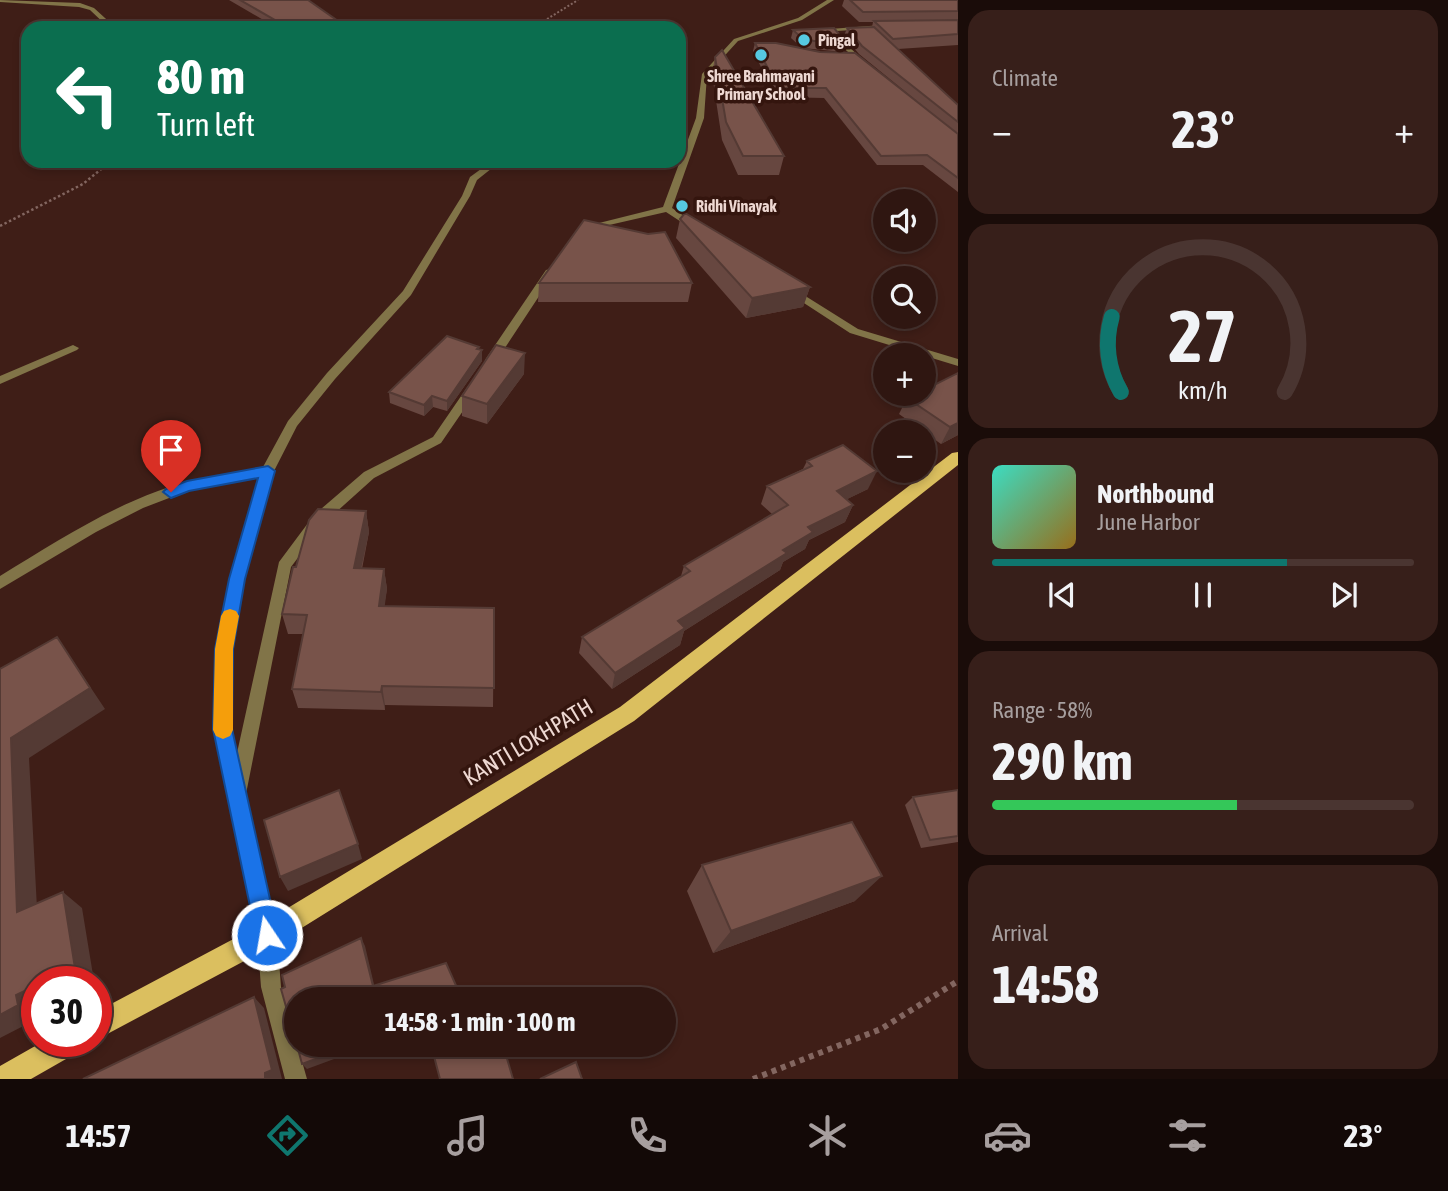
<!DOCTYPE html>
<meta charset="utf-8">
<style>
:root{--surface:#2f1611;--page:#371f1a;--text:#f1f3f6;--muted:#a79f9f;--line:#4a3531;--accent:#0f766e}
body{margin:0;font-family:"Asap Condensed",sans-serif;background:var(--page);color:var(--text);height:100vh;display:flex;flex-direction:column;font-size:26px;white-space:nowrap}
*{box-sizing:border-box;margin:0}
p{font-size:23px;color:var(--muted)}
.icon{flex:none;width:38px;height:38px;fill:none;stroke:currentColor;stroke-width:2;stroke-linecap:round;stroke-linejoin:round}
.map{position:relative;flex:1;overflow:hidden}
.side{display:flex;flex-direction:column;gap:10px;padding:10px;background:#1a0c09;width:490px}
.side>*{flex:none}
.guide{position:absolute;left:21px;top:21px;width:665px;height:147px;border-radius:21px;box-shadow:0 4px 10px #0003,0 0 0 2px var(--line);background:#0b6e4f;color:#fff;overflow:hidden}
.fabs{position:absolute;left:873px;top:189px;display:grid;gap:14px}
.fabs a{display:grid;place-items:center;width:63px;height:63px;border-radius:50%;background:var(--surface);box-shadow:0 4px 10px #0003,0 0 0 2px var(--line);font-size:35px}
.speed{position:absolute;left:21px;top:966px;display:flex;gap:14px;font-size:35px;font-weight:700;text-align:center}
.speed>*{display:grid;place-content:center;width:91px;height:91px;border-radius:50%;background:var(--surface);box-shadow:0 4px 10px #0003,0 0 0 2px var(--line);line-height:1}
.speed .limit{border:10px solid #d22;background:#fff;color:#111}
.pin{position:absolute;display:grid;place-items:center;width:60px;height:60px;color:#fff;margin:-72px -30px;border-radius:50% 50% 50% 0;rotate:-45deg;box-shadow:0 0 7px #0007}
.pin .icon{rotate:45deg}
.me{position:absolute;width:77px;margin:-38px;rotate:348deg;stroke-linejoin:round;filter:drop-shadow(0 0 5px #0008)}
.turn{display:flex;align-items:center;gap:24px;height:147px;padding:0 21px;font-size:32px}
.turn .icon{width:91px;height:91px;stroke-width:2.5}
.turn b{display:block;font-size:49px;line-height:60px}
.big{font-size:52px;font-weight:700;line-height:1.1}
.side .tile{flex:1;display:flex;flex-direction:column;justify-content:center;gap:10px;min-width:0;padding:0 24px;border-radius:21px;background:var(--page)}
.side .dial{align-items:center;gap:0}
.dial svg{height:182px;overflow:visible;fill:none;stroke:var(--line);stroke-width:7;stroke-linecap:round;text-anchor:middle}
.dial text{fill:var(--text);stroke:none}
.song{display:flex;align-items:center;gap:21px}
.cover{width:84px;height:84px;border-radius:10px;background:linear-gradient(135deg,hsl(170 70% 55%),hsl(40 70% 35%))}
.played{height:7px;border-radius:4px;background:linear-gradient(90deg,var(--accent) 70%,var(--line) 70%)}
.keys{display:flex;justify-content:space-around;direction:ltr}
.heat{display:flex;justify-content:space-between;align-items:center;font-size:38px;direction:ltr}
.charge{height:10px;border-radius:5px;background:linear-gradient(90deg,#34c759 58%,var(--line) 0)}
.trip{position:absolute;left:284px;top:987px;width:392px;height:70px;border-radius:35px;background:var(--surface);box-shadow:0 4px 10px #0003,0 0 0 2px var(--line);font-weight:700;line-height:70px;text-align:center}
.tab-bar{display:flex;height:112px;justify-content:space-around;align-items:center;background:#130907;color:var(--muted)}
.tab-bar .icon{width:49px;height:49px}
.tab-bar .on{color:var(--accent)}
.tab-bar b{font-size:32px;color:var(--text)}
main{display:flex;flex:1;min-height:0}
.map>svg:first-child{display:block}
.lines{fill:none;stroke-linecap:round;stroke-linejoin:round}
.path-far2{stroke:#836660;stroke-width:2;stroke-dasharray:2 2;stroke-linecap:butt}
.path-far1{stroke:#836660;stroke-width:2.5;stroke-dasharray:2.5 2.5;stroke-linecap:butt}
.path{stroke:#836660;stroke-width:6;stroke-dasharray:5 5;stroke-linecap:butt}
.street{fill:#817448;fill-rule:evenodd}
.primary{fill:#dbbf5f;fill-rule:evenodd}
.wall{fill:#674740}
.shaded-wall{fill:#543a34}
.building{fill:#78534a;stroke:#543a34;stroke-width:2}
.route{fill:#1a73e8;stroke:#114b97;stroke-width:2}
.slow{fill:#f59e0b}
.poi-dot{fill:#56c9e1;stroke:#34150e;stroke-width:2.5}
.labels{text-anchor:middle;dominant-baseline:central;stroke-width:7;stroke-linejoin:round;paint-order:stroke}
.far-poi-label{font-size:16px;font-weight:bold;fill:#eed8d2;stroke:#34150e;text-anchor:start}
.near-street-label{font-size:23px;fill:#eed8d2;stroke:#34150e}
</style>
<main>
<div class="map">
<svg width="958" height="1079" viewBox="0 0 958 1079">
<rect width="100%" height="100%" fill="#3f1e17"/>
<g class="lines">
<path class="path-far2" d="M 350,28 L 361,28
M 525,28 L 539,24 L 578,0"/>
<path class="path-far1" d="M 0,226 L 83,184 L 111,161"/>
<path class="path" d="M 753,1079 L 881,1029 L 958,981"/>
<path class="street" d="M 0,0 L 80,3 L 94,8 L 116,28 L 109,28 L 90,10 L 79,7 L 0,2 Z
M 827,0 L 834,0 L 802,20 L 738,41 L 707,75 L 704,118 L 672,208 L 698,225 L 698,229 L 692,229 L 666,212 L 583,231 L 583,227 L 663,207 L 696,118 L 702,74 L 734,39 L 798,18 Z
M 882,25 L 884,28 L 837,31 L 844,42 L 867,64 L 865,67 L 839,44 L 830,29 Z
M 492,161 L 501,161 L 477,180 L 470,196 L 411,295 L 335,379 L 297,426 L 274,471 L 244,579 L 232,649 L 231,729 L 237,753 L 279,562 L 314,515 L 364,472 L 433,437 L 468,386 L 476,386 L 478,389 L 441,443 L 374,478 L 324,523 L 291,567 L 246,794 L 277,935 L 281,987 L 307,1079 L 285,1079 L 261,987 L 257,935 L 215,729 L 216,649 L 230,579 L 260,477 L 190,490 L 143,508 L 96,532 L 0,589 L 0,576 C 51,545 101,512 158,491 C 192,478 228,474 263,467 L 288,421 L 327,373 L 403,291 L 462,196 L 470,177 Z
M 550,269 L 555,272 L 497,360 L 495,362 L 487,362 L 485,360 L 546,270 Z
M 791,287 L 858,329 L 958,359 L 958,366 L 850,333 L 787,292 L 787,288 Z
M 73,345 L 79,348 L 77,350 L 0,384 L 0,376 Z"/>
<path class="primary" d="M 958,452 L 958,465 L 634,721 L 276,944 L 96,1040 L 96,1012 L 258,926 L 620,707 L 952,453 Z
M 44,1041 L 83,1041 L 80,1051 L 31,1079 L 0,1079 L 0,1066 Z"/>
</g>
<path class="wall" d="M 229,0 L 308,0 L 348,28 L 277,28 Z
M 844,0 L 958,0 L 958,45 L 898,49 L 958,105 L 958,192 L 923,165 L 877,165 L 824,98 L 776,97 L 753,51 L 755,43 L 950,128 L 859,54 L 844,36 L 847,28 L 872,27 L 873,22 L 859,22 L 842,6 Z
M 793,30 L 847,44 L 844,52 L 802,48 L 791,38 Z
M 715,57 L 784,156 L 779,175 L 738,175 L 722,140 L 712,74 Z
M 680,219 L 810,287 L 803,307 L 746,318 L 676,238 Z
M 539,283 L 692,283 L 688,302 L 538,302 Z
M 479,349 L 482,361 L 447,411 L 433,407 L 424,416 L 390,403 L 389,392 Z
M 958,373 L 958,435 L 941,444 L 899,414 L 907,398 Z
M 524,374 L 487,424 L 462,416 L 462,396 Z
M 807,461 L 868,489 L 847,499 L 853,505 L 845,522 L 809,540 L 805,549 L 783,562 L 780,570 L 684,631 L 680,645 L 612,689 L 579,653 L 582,637 L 681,576 L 684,566 L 772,514 L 761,504 L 767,486 L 803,469 Z
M 366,511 L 369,532 L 362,569 L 384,569 L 387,589 L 384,606 L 494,608 L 493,707 L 385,705 L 385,710 L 298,708 L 292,689 L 303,634 L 288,634 L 282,614 L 296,567 Z
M 958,790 L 958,842 L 921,848 L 905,805 L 913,797 Z
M 702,865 L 855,901 L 713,953 L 687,891 Z"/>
<path class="shaded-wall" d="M 810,287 L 803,307 L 746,318 L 752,298 Z
M 479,347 L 479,355 L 482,350 L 482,361 L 447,411 L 447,401 Z
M 525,353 L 524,374 L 487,424 L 487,404 Z
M 432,396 L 433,407 L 424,416 L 424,405 Z
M 958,423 L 958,435 L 941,444 L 950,427 Z
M 877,471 L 868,489 L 829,508 L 837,491 Z
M 853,505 L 845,522 L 809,540 L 805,549 L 783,562 L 780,570 L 684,631 L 680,645 L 612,689 L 615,673 L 678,621 L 783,550 L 808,527 Z
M 366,511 L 369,532 L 357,588 L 354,568 Z
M 384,569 L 387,589 L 382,626 L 379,606 Z
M 57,637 L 105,709 L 29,758 L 38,927 L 17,912 L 11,738 Z
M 382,686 L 385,705 L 385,710 L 381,692 Z
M 358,844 L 362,859 L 288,891 L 280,877 Z
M 882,876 L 855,901 L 713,953 L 731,931 Z
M 63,892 L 82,908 L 94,981 L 93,982 L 45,982 Z
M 361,938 L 365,946 L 376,993 L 373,986 Z
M 37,985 L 37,1019 L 0,1038 L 0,1015 L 16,995 Z
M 254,997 L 264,1008 L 282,1079 L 265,1079 Z
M 354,1045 L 372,1045 L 307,1069 L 302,1064 Z"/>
<path class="building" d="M 240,0 L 308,0 L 348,28 L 289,28 Z
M 850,0 L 958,0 L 958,11 L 863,12 Z
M 958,20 L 958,34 L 893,39 L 874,21 Z
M 874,27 L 958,105 L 958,122 L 862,46 L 847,28 Z
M 834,28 L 847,44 L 804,40 L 793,30 Z
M 755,43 L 776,43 L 820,52 L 855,53 L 958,134 L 958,178 L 927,155 L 881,156 L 826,88 L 778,88 Z
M 722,50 L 784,156 L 743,156 L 726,122 L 715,57 Z
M 685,213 L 810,287 L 752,298 L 680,219 Z
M 584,220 L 648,234 L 665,232 L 692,283 L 539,283 Z
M 447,336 L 479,347 L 477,349 L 482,350 L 447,401 L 432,396 L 424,405 L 389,392 Z
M 496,345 L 525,353 L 487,404 L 462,396 Z
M 958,373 L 958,423 L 950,427 L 907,398 L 916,394 L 924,394 L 924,390 Z
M 843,445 L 877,471 L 837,491 L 853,505 L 808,527 L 813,532 L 783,550 L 787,553 L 678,621 L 685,628 L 615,673 L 582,637 L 690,571 L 684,566 L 788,505 L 767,486 L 812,466 L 807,461 Z
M 318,509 L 366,511 L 354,568 L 384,569 L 379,606 L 494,608 L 494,688 L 382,686 L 381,692 L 292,689 L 307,615 L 282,614 L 293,567 L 296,567 L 309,520 Z
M 57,637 L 90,688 L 11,738 L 17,912 L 63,892 L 75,968 L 45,982 L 37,982 L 37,985 L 16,995 L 18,1005 L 0,1015 L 0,669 Z
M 339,790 L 358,844 L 280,877 L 264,820 Z
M 958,790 L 958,836 L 930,840 L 913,797 Z
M 852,822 L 882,876 L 731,931 L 702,865 Z
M 361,938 L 373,986 L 446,963 L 462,999 L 296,999 L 296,1042 L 281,989 L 285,987 L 282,975 Z
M 254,997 L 272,1070 L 265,1073 L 265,1079 L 83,1079 Z
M 297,1045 L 354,1045 L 302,1064 Z
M 431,1045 L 503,1045 L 513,1079 L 440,1079 Z
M 576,1062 L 582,1079 L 540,1079 Z"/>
<path class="route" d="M 268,466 L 275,471 L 245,579 L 233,649 L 232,729 L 278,935 L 275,943 L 267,946 L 259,943 L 256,935 L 213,729 L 215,649 L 229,579 L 258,478 L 189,491 L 171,498 L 163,492 L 166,489 L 187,481 Z"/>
<path class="slow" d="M 230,609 L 236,611 L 239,616 L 233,649 L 233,730 L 230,736 L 223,739 L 216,736 L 213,730 L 215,649 L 221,616 L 224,611 Z"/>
<g class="poi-dot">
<circle cx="804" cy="40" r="7"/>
<circle cx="761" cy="55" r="7"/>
<circle cx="682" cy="206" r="7"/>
</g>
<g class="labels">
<g class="far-poi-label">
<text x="818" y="40">Pingal</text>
<text x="761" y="76" text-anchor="middle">Shree Brahmayani<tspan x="761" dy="18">Primary School</tspan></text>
<text x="696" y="206">Ridhi Vinayak</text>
</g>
<g class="near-street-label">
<text transform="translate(528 742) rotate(-31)">KANTI LOKHPATH</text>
</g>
</g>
</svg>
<div class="fabs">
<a><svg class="icon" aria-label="sound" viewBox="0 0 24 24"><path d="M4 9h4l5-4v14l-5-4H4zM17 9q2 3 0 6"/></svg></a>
<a><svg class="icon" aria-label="search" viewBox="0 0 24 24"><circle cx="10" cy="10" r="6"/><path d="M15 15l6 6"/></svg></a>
<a>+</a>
<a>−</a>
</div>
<div class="speed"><div class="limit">30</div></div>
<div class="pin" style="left:171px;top:492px;background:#d93025"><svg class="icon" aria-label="arrive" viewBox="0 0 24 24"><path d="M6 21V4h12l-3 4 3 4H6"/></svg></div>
<svg class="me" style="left:267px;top:935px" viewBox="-20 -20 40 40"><circle r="17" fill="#1a73e8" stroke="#fff" stroke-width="3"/><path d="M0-11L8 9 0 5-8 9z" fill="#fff"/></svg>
<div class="trip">14:58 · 1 min · 100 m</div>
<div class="guide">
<div class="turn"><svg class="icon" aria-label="left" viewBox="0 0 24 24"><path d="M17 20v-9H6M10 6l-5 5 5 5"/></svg><div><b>80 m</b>Turn left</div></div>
</div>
</div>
<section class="side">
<div class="tile"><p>Climate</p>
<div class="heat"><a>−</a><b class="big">23°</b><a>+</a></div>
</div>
<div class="tile dial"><svg viewBox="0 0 100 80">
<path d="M14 69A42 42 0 1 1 86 69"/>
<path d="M14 69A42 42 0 0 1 10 36" stroke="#0f766e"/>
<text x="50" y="56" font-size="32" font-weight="700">27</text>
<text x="50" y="72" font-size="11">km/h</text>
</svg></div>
<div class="tile">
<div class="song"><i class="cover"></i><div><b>Northbound</b><p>June Harbor</p></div></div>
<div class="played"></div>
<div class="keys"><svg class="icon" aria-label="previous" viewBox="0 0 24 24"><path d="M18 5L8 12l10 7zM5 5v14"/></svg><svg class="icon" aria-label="pause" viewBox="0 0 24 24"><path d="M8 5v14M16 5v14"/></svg><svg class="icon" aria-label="next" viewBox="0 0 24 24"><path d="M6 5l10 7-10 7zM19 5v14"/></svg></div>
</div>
<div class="tile"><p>Range · 58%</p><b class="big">290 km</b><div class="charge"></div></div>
<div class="tile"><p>Arrival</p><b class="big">14:58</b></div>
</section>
</main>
<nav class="tab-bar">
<b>14:57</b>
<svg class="icon on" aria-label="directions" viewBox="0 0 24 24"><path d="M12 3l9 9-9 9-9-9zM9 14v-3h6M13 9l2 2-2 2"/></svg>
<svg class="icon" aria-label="music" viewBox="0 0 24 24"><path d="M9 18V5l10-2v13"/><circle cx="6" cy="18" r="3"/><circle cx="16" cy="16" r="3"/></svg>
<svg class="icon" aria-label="phone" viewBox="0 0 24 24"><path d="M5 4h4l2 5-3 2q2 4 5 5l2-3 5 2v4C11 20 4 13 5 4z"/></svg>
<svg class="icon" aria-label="climate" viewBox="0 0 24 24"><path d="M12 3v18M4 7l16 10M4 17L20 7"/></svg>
<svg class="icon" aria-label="car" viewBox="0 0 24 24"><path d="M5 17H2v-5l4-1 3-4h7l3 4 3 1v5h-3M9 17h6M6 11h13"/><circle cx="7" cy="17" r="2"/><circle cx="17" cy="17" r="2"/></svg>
<svg class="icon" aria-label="filters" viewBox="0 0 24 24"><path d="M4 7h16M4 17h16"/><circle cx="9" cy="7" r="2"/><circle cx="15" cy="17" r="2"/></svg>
<b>23°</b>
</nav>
